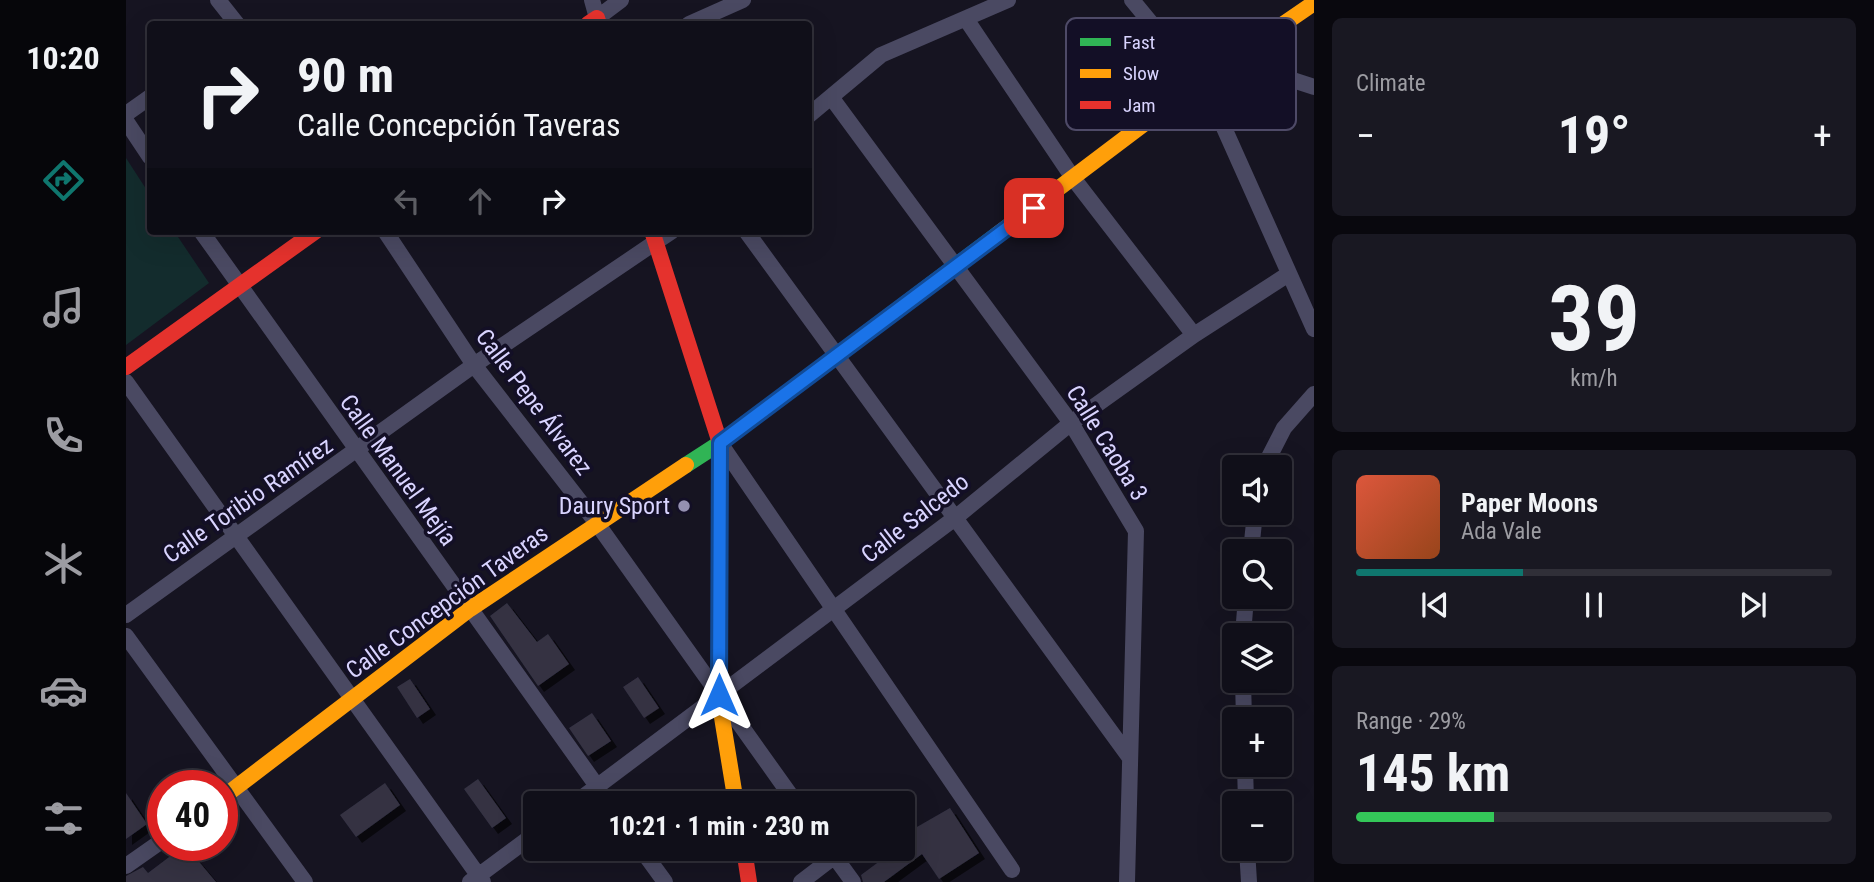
<!DOCTYPE html>
<meta charset="utf-8">
<style>
:root{--surface:#100f19;--page:#191822;--text:#f1f3f6;--muted:#9c9ca2;--line:#302f38;--accent:#0f766e}
body{margin:0;font-family:"Roboto Condensed",sans-serif;background:var(--page);color:var(--text);height:100vh;display:flex;flex-direction:column;font-size:26px;white-space:nowrap}
*{box-sizing:border-box;margin:0}
p{font-size:23px;color:var(--muted)}
.icon{flex:none;width:38px;height:38px;fill:none;stroke:currentColor;stroke-width:2;stroke-linecap:round;stroke-linejoin:round}
.map{position:relative;flex:1;overflow:hidden}
.details{display:flex;flex-direction:column;gap:18px;padding:18px;background:#09080e;width:560px}
.details>*{flex:none}
.guide{position:absolute;left:21px;top:21px;width:665px;height:214px;border-radius:7px;box-shadow:0 7px 28px #0002,0 0 0 2px var(--line);background:#100f19;color:var(--text);overflow:hidden}
.tools{position:absolute;left:1096px;top:455px;display:grid;gap:14px}
.tools a{display:grid;place-items:center;width:70px;height:70px;border-radius:7px;background:var(--surface);box-shadow:0 7px 28px #0002,0 0 0 2px var(--line);font-size:35px}
.speed{position:absolute;left:21px;top:770px;display:flex;gap:14px;font-size:35px;font-weight:700;text-align:center}
.speed>*{display:grid;place-content:center;width:91px;height:91px;border-radius:50%;background:var(--surface);box-shadow:0 7px 28px #0002,0 0 0 2px var(--line);line-height:1}
.speed .limit{border:10px solid #d22;background:#fff;color:#111}
.pin{position:absolute;display:grid;place-items:center;width:60px;height:60px;color:#fff;margin:-30px;border-radius:14px;box-shadow:0 4px 10px #0006}
.me{position:absolute;width:77px;margin:-38px;rotate:0deg;stroke-linejoin:round;filter:drop-shadow(0 0 5px #0008)}
.turn{display:flex;align-items:center;gap:24px;height:147px;padding:0 35px;font-size:32px}
.turn .icon{width:91px;height:91px;stroke-width:2.5}
.turn b{display:block;font-size:49px;line-height:60px}
.lanes{display:flex;align-items:center;height:66px;padding:0 35px;background:#0003;justify-content:center;gap:35px;direction:ltr}
.lanes .off{opacity:.35}
.big{font-size:52px;font-weight:700;line-height:1.1}
.details .tile{flex:1;display:flex;flex-direction:column;justify-content:center;gap:10px;min-width:0;padding:0 24px;border-radius:10px;background:var(--page)}
.details .dial{align-items:center;gap:0}
.dial b{font-size:91px;line-height:1}
.song{display:flex;align-items:center;gap:21px}
.cover{width:84px;height:84px;border-radius:10px;background:linear-gradient(135deg,hsl(10 70% 55%),hsl(20 70% 35%))}
.played{height:7px;border-radius:4px;background:linear-gradient(90deg,var(--accent) 35%,var(--line) 35%)}
.keys{display:flex;justify-content:space-around;direction:ltr}
.heat{display:flex;justify-content:space-between;align-items:center;font-size:38px;direction:ltr}
.charge{height:10px;border-radius:5px;background:linear-gradient(90deg,#34c759 29%,var(--line) 0)}
.trip{position:absolute;left:397px;top:791px;width:392px;height:70px;border-radius:7px;background:var(--surface);box-shadow:0 7px 28px #0002,0 0 0 2px var(--line);font-weight:700;line-height:70px;text-align:center}
main{display:flex;flex:1;min-height:0}
.tabs{display:flex;flex-direction:column;width:126px;justify-content:space-around;align-items:center;background:#06060a;color:var(--muted)}
.tabs .icon{width:49px;height:49px}
.tabs .current{color:var(--accent)}
.tabs b{font-size:32px;color:var(--text)}
.map>svg:first-child{display:block}
.green{fill:#132c2d}
.building{fill:#343243;filter:url(#shadow)}
.lines{fill:none;stroke-linecap:round;stroke-linejoin:round}
.street{stroke:#4a4962;stroke-width:16}
.fast{stroke:#30b455;stroke-width:16}
.slow{stroke:#ff9f0a;stroke-width:16}
.jam{stroke:#e5322d;stroke-width:16}
.route-casing{stroke:#114b97;stroke-width:18}
.route{stroke:#1a73e8;stroke-width:12}
.poi-dot{fill:#9591b1;stroke:#130f26;stroke-width:2.5}
.labels{text-anchor:middle;dominant-baseline:central;stroke-width:7;stroke-linejoin:round;paint-order:stroke}
.street-label{font-size:24px;fill:#d9d4ff;stroke:#130f26}
.poi-label{font-size:24px;fill:#d9d4ff;stroke:#130f26;text-anchor:end}
.key{fill:#130f26;stroke:#4e4a67;stroke-width:2}
.key-label{font-size:19px;fill:#d9d4ff}
</style>
<main>
<nav class="tabs">
<b>10:20</b>
<svg class="icon current" aria-label="directions" viewBox="0 0 24 24"><path d="M12 3l9 9-9 9-9-9zM9 14v-3h6M13 9l2 2-2 2"/></svg>
<svg class="icon" aria-label="music" viewBox="0 0 24 24"><path d="M9 18V5l10-2v13"/><circle cx="6" cy="18" r="3"/><circle cx="16" cy="16" r="3"/></svg>
<svg class="icon" aria-label="phone" viewBox="0 0 24 24"><path d="M5 4h4l2 5-3 2q2 4 5 5l2-3 5 2v4C11 20 4 13 5 4z"/></svg>
<svg class="icon" aria-label="climate" viewBox="0 0 24 24"><path d="M12 3v18M4 7l16 10M4 17L20 7"/></svg>
<svg class="icon" aria-label="car" viewBox="0 0 24 24"><path d="M5 17H2v-5l4-1 3-4h7l3 4 3 1v5h-3M9 17h6M6 11h13"/><circle cx="7" cy="17" r="2"/><circle cx="17" cy="17" r="2"/></svg>
<svg class="icon" aria-label="filters" viewBox="0 0 24 24"><path d="M4 7h16M4 17h16"/><circle cx="9" cy="7" r="2"/><circle cx="15" cy="17" r="2"/></svg>
</nav>
<div class="map">
<svg width="1188" height="882" viewBox="0 0 1188 882">
<defs>
<filter id="shadow"><feDropShadow dx="6" dy="6" stdDeviation="0" flood-color="#0009"/></filter>
</defs>
<rect width="100%" height="100%" fill="#161421"/>
<path class="green" d="M 0,158 L 24,195 L 24,231 L 48,231 L 83,283 L 0,345 Z"/>
<path class="building" d="M 381,603 L 411,642 L 422,634 L 443,664 L 412,686 L 364,616 Z
M 512,677 L 533,708 L 518,718 L 497,687 Z
M 284,679 L 304,709 L 291,718 L 271,687 Z
M 466,713 L 485,741 L 462,756 L 443,728 Z
M 352,779 L 380,818 L 366,828 L 338,789 Z
M 259,783 L 274,805 L 230,837 L 214,815 Z
M 0,793 L 21,824 L 0,839 Z
M 824,808 L 853,853 L 813,879 L 796,854 L 758,882 L 737,882 L 735,875 L 770,849 L 777,849 L 777,835 Z
M 59,845 L 90,882 L 0,882 L 0,876 L 17,867 L 22,873 Z"/>
<g class="lines">
<path class="street" d="M 92,0 L 111,24
M 466,0 L 471,18 L 495,0
M 1006,0 L 1082,92 L 1188,329
M 840,19 L 947,178 L 1068,335
M 563,24 L 617,0
M 1105,60 L 1188,87
M 705,97 L 945,423 L 1010,531 L 1001,882
M 0,114 L 24,97
M 682,116 L 755,55 L 882,0
M 0,121 L 24,157
M 75,231 L 483,803
M 259,231 L 348,365 L 470,522 L 670,803
M 620,231 L 1004,758
M 0,382 L 357,882
M 594,443 L 886,870
M 1138,467 L 1158,428 L 1188,394
M 1125,551 L 1129,513
M 0,615 L 348,365 L 546,231
M 1117,635 L 1120,597
M 0,636 L 179,882
M 1117,681 L 1118,719
M 1119,765 L 1120,803
M 449,803 L 829,518 L 945,423 L 1068,335 L 1161,275
M 515,849 L 539,882
M 703,849 L 727,882
M 1121,849 L 1123,882
M 0,866 L 37,840
M 344,882 L 410,833
M 675,882 L 709,856"/>
<path class="fast" d="M 560,465 L 594,443 L 872,234"/>
<path class="slow" d="M 872,234 L 1076,80 L 1188,3
M 593,699 L 610,803
M 96,798 L 344,609 L 560,465"/>
<path class="jam" d="M 462,24 L 471,18 L 473,24
M 526,231 L 594,443 L 593,699
M 0,367 L 190,231
M 618,849 L 623,882"/>
</g>
<g class="lines">
<defs>
<path id="route" d="M 593,695 L 594,443 L 908,208"/>
</defs>
<use href="#route" class="route-casing"/>
<use href="#route" class="route"/>
</g>
<circle class="poi-dot" cx="558" cy="506" r="7"/>
<g class="labels">
<g class="street-label">
<text transform="translate(408 402) rotate(53)">Calle Pepe Álvarez</text>
<text transform="translate(981 443) rotate(58)">Calle Caoba 3</text>
<text transform="translate(272 470) rotate(54)">Calle Manuel Mejía</text>
<text transform="translate(122 500) rotate(-35)">Calle Toribio Ramírez</text>
<text transform="translate(789 518) rotate(-38)">Calle Salcedo</text>
<text transform="translate(321 602) rotate(-36)">Calle Concepción Taveras</text>
</g>
<g class="poi-label">
<text x="544" y="506">Daury Sport</text>
</g>
</g>
<rect x="940" y="18" width="230" height="112" rx="10" class="key"/>
<rect x="954" y="38" width="31" height="8" fill="#30b455"/>
<rect x="954" y="69" width="31" height="9" fill="#ff9f0a"/>
<rect x="954" y="101" width="31" height="8" fill="#e5322d"/>
<g class="key-label">
<text x="997" y="49">Fast</text>
<text x="997" y="80">Slow</text>
<text x="997" y="112">Jam</text>
</g>
</svg>
<div class="tools">
<a><svg class="icon" aria-label="sound" viewBox="0 0 24 24"><path d="M4 9h4l5-4v14l-5-4H4zM17 9q2 3 0 6"/></svg></a>
<a><svg class="icon" aria-label="search" viewBox="0 0 24 24"><circle cx="10" cy="10" r="6"/><path d="M15 15l6 6"/></svg></a>
<a><svg class="icon" aria-label="layers" viewBox="0 0 24 24"><path d="M12 4l9 5-9 5-9-5zM3 14l9 5 9-5"/></svg></a>
<a>+</a>
<a>−</a>
</div>
<div class="speed"><div class="limit">40</div></div>
<div class="pin" style="left:908px;top:208px;background:#d93025"><svg class="icon" aria-label="arrive" viewBox="0 0 24 24"><path d="M6 21V4h12l-3 4 3 4H6"/></svg></div>
<svg class="me" style="left:593px;top:695px" viewBox="-20 -20 40 40"><path d="M0-17L14 15 0 8-14 15z" fill="#1a73e8" stroke="#fff" stroke-width="4"/></svg>
<div class="trip">10:21 · 1 min · 230 m</div>
<div class="guide">
<div class="turn"><svg class="icon" aria-label="right" viewBox="0 0 24 24"><path d="M7 20v-9h11M14 6l5 5-5 5"/></svg><div><b>90 m</b>Calle Concepción Taveras</div></div>
<div class="lanes"><svg class="icon off" aria-label="left" viewBox="0 0 24 24"><path d="M17 20v-9H6M10 6l-5 5 5 5"/></svg><svg class="icon off" aria-label="ahead" viewBox="0 0 24 24"><path d="M12 20V5M6 11l6-6 6 6"/></svg><svg class="icon" aria-label="right" viewBox="0 0 24 24"><path d="M7 20v-9h11M14 6l5 5-5 5"/></svg></div>
</div>
</div>
<section class="details">
<div class="tile"><p>Climate</p>
<div class="heat"><a>−</a><b class="big">19°</b><a>+</a></div>
</div>
<div class="tile dial"><b>39</b><p>km/h</p></div>
<div class="tile">
<div class="song"><i class="cover"></i><div><b>Paper Moons</b><p>Ada Vale</p></div></div>
<div class="played"></div>
<div class="keys"><svg class="icon" aria-label="previous" viewBox="0 0 24 24"><path d="M18 5L8 12l10 7zM5 5v14"/></svg><svg class="icon" aria-label="pause" viewBox="0 0 24 24"><path d="M8 5v14M16 5v14"/></svg><svg class="icon" aria-label="next" viewBox="0 0 24 24"><path d="M6 5l10 7-10 7zM19 5v14"/></svg></div>
</div>
<div class="tile"><p>Range · 29%</p><b class="big">145 km</b><div class="charge"></div></div>
</section>
</main>
